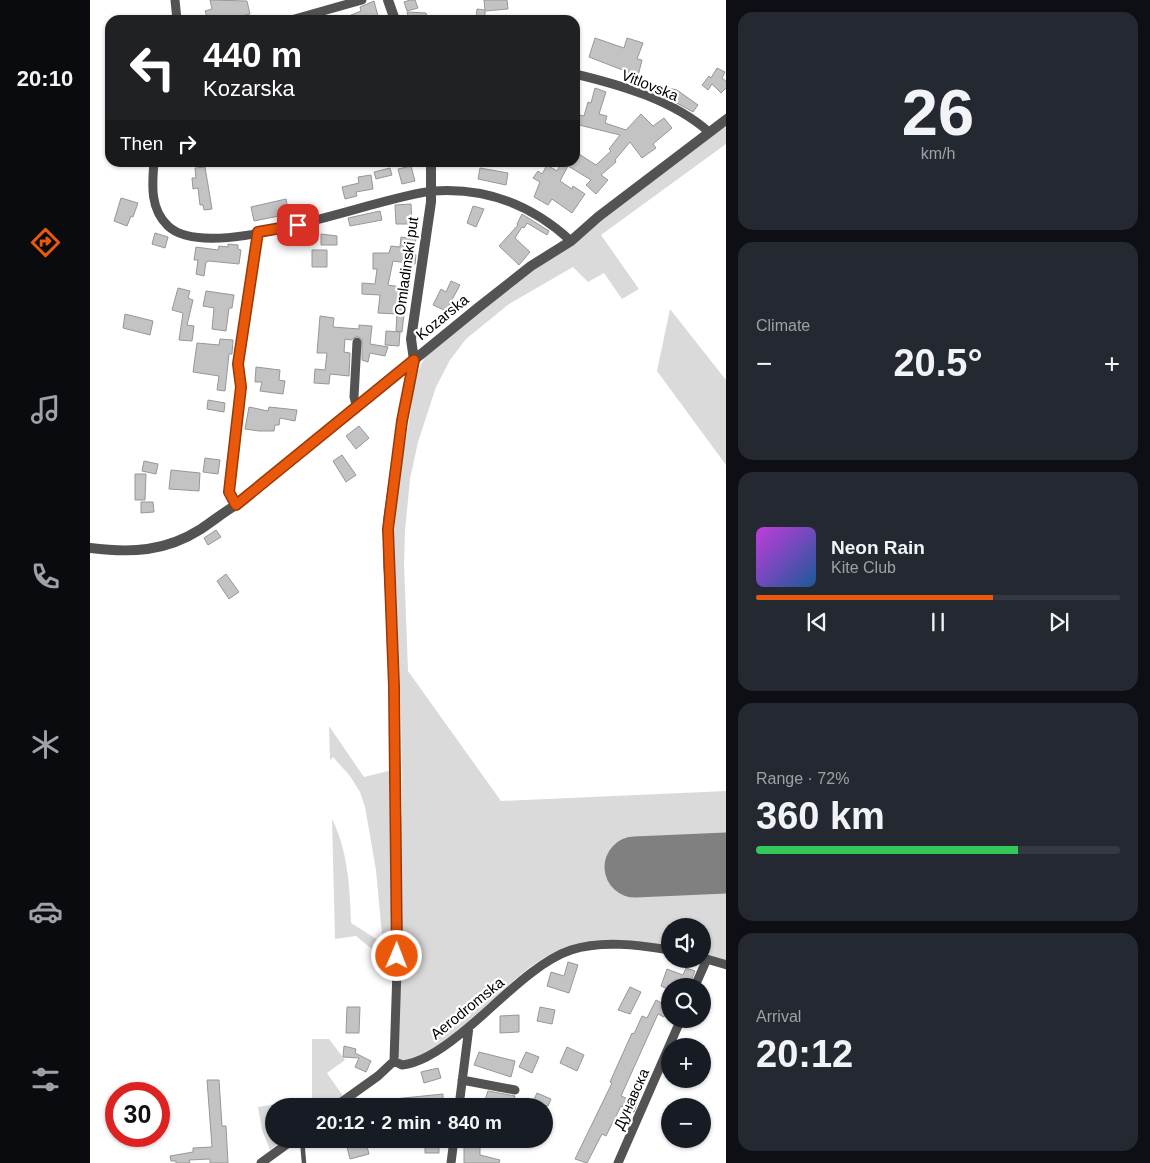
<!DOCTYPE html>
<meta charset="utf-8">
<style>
:root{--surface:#171b24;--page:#242831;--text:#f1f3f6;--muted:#9ea1a6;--line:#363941;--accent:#ea580c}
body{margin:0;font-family:Arial,sans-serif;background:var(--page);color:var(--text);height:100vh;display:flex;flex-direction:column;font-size:19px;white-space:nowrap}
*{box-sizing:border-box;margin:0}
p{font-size:16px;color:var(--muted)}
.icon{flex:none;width:28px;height:28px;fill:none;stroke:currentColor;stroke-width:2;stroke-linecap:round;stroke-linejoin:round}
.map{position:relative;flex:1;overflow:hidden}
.sheet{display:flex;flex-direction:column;gap:12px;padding:12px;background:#0d0f14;width:424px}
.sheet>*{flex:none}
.hud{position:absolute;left:15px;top:15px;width:475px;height:152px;border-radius:15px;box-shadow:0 1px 4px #0004;background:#202124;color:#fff;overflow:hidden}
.fabs{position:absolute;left:571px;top:918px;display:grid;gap:10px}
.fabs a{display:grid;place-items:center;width:50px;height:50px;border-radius:50%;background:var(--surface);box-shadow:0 1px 4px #0004;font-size:25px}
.speed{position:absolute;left:15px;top:1082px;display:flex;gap:10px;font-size:25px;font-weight:700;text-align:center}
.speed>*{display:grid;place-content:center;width:65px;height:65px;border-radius:50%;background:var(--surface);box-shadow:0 1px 4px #0004;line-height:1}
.speed .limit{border:8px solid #d22;background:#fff;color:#111}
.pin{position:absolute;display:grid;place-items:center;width:42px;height:42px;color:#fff;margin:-21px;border-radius:10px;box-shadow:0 2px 8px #0006}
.me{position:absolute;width:55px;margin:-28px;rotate:1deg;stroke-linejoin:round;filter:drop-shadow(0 0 4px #0008)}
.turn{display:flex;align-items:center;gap:18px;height:105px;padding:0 15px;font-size:22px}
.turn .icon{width:65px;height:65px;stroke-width:2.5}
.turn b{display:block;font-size:35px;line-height:42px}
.then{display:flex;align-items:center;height:48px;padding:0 15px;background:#0003;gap:10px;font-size:19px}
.big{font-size:38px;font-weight:600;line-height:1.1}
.sheet .tile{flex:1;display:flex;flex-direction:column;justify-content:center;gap:8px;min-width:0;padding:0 18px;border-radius:15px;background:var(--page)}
.sheet .dial{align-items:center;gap:0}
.dial b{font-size:65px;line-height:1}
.song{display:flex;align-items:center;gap:15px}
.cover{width:60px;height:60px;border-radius:8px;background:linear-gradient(135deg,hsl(290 70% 55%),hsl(210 70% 35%))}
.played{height:5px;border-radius:2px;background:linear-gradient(90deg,var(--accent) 65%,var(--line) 65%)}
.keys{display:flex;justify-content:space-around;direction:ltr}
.heat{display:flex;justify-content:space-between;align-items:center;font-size:28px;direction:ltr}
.charge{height:8px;border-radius:4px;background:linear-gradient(90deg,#34c759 72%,var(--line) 0)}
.trip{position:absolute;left:175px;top:1098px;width:288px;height:50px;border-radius:25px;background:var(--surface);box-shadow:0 1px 4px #0004;font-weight:600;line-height:50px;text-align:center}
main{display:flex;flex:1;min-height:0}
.tab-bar{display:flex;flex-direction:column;width:90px;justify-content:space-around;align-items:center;background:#090b0e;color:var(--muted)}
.tab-bar .icon{width:35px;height:35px}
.tab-bar .selected{color:var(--accent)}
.tab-bar b{font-size:22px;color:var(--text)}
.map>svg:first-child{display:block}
.green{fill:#dadada}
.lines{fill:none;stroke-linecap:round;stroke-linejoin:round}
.runway{stroke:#808080;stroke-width:61}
.building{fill:#c3c3c3;stroke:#979797}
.service{stroke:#535353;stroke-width:4.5}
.minor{stroke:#535353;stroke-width:9}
.tertiary{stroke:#535353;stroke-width:10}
.route-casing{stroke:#983908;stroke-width:12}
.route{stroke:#ea580c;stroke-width:9}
.labels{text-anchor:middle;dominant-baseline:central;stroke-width:4.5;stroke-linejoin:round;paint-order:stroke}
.street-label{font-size:15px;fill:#000;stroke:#fff}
</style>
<main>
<nav class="tab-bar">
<b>20:10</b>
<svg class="icon selected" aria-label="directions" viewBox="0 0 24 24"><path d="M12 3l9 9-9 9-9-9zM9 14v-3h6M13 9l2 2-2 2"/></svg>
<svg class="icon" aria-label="music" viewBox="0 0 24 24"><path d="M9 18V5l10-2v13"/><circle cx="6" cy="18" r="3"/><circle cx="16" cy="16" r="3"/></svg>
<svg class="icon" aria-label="phone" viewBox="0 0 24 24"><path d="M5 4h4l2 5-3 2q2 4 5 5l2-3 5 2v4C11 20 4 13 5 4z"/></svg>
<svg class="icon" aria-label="climate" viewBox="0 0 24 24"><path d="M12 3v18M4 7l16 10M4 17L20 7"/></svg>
<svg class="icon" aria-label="car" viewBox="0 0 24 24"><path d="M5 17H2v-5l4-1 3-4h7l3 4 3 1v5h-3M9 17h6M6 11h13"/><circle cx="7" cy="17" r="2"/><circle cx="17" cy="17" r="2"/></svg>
<svg class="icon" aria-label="filters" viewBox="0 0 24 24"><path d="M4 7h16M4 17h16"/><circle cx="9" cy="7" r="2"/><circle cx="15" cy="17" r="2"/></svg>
</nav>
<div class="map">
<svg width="637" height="1163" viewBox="0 0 637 1163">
<rect width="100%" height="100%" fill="#fff"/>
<path class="green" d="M 636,125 L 636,144 L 511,235 L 549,289 L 532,299 L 514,273 L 498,282 L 483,267 L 419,304 L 376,339 L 360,360 L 346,387 L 328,442 L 320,479 L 315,531 L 314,563 L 318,671 L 411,801 L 636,791 L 636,962 L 613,954 L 612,926 L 580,926 L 580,947 C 555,947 529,948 504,948 C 495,949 483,947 474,949 C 419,964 365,1061 309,1061 L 307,1044 L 313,944 L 310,817 L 312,817 L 311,710 L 304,535 C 306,495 313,456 320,416 C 323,396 324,373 336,356 L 449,266 Z
M 580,309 L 636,380 L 636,465 L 567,371 Z
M 239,726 L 274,777 L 302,770 L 305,936 L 303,983 L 295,972 L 293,958 L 266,936 L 245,939 L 242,819 C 258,851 260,888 261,923 L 291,942 L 292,935 L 286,870 L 275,807 L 270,792 L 260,776 L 243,757 L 240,760 Z
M 222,1039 L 239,1039 L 255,1060 L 237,1073 L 253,1096 L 239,1106 L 222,1106 Z
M 192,1103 L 192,1106 L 184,1106 L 184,1139 L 195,1139 L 180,1150 L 172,1130 L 168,1107 Z"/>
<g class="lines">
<path class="runway" d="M 545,867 L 637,863"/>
</g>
<path class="building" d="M 120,0 L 157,1 L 160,14 L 137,20 L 118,20 L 115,11 L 122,9 Z
M 320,0 L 325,0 L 328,8 L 317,11 L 314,2 Z
M 394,0 L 417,0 L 418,9 L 395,11 L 395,20 L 386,20 L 387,9 L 395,10 Z
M 284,1 L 289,20 L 249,20 L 271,11 L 270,7 Z
M 317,12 L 336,13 L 338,20 L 319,20 Z
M 505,38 L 534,48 L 537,38 L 553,43 L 547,59 L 552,60 L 548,76 L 499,57 Z
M 627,68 L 635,72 L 632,78 L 637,82 L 637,87 L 631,93 L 622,84 L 618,90 L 612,85 L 619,76 L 621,78 Z
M 505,88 L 516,92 L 509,114 L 517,116 L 515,123 L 536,130 L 551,114 L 563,126 L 574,118 L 582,128 L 563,144 L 566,148 L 552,158 L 540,142 L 525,160 L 526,162 L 511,175 L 518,180 L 506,194 L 496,185 L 501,180 L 478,166 L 470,181 L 482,189 L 483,186 L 495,194 L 482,213 L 462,199 L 458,205 L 444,197 L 450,182 L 443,178 L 448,171 L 452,174 L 457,165 L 467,171 L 472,162 L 485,162 L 489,154 L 506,165 L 521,151 L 519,149 L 530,135 L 485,124 L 485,114 L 494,116 L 498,102 L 501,103 Z
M 578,88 L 587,90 L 608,105 L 603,112 L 576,97 Z
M 321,166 L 325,181 L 312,184 L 308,169 Z
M 115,167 L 122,209 L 114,210 L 113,205 L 110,205 L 108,188 L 103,189 L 102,178 L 106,178 L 105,168 Z
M 300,168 L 302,175 L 286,179 L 284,172 Z
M 390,168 L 418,173 L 416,185 L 388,179 Z
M 281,175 L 283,189 L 266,192 L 267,196 L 255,199 L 252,187 L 269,183 L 268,177 Z
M 31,198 L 48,203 L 43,217 L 41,216 L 37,226 L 24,221 Z
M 196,199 L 199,214 L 164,221 L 161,207 Z
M 321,204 L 322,224 L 306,224 L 305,205 Z
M 383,206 L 394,209 L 386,227 L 377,223 Z
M 290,211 L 292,220 L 260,226 L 258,218 Z
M 432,214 L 459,231 L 457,235 L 437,223 L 434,228 L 432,227 L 425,238 L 440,252 L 429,265 L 409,246 L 428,225 L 427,224 Z
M 65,233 L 78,237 L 75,248 L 62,244 Z
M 231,234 L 247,236 L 247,245 L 231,245 Z
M 311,237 L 326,239 L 323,255 L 326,255 L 325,264 L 303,261 L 298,285 L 317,288 L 312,332 L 306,331 L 307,314 L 288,313 L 290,295 L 272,294 L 272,283 L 285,284 L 287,269 L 283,269 L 283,253 L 299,253 L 301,246 L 310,247 Z
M 138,244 L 148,245 L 148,249 L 151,250 L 149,264 L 119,261 L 116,262 L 114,276 L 106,274 L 108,260 L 104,260 L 106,247 L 128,250 L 129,246 L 138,247 Z
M 222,250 L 237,250 L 237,267 L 222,267 Z
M 361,281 L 370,285 L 356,311 L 343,305 L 351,289 L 356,292 Z
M 88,288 L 100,291 L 98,298 L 103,300 L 97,325 L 104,326 L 102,341 L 89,340 L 93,313 L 82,310 Z
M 116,291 L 144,295 L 142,308 L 139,308 L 136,331 L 122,329 L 124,308 L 113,306 Z
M 35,314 L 63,321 L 60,335 L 33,328 Z
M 230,316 L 244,318 L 243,327 L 269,329 L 269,325 L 282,326 L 280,344 L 298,347 L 295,356 L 280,353 L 278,362 L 272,360 L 272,339 L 267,336 L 261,340 L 255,339 L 254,352 L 260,353 L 259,376 L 240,374 L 239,384 L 224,383 L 225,369 L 235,370 L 237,353 L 227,353 Z
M 296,331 L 310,332 L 309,346 L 295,345 Z
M 130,339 L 143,340 L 142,354 L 139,354 L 135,391 L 127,390 L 129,376 L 103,372 L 107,343 L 129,345 Z
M 166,367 L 190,370 L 189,380 L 195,381 L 193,394 L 170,391 L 172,382 L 165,382 Z
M 118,400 L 135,403 L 134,412 L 117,409 Z
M 159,407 L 178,411 L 179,407 L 207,410 L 205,421 L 190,418 L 189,425 L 185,425 L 184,431 L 169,431 L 155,429 Z
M 269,426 L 279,438 L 266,449 L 256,436 Z
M 252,455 L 266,475 L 256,482 L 243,461 Z
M 115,458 L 130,460 L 128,474 L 113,472 Z
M 54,461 L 68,464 L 66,474 L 52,471 Z
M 81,470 L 110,473 L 109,491 L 79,489 Z
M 45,474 L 56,474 L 55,500 L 45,500 Z
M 51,502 L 63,502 L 64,512 L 51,513 Z
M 126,530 L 131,537 L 118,545 L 114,538 Z
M 136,574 L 149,592 L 139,599 L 127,581 Z
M 478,962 L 488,965 L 479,993 L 457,986 L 461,972 L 474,976 Z
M 596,968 L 605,971 L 599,986 L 588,982 L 587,986 L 580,986 L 580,990 L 571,986 L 577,969 L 593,975 Z
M 540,987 L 551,992 L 540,1014 L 528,1010 Z
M 566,1000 L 579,1007 L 574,1017 L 568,1014 L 531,1096 L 547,1103 L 544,1112 L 531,1106 L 516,1136 L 512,1134 L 497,1163 L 485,1159 L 522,1083 L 520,1082 L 542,1033 L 544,1034 L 552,1016 L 557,1018 Z
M 257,1007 L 270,1007 L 269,1033 L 256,1033 Z
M 450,1007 L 465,1010 L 462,1024 L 447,1021 Z
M 429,1015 L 429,1032 L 410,1033 L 410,1016 Z
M 254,1046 L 266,1049 L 265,1053 L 281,1061 L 276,1072 L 265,1067 L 269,1058 L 253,1057 Z
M 477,1047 L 494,1055 L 487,1071 L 470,1063 Z
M 389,1052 L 425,1061 L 421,1077 L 384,1065 Z
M 436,1052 L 449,1057 L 442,1073 L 429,1067 Z
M 348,1068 L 351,1078 L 334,1083 L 331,1072 Z
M 117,1080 L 129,1080 L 132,1126 L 136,1126 L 138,1163 L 120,1163 L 120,1159 L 99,1160 L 100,1163 L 86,1163 L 86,1161 L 81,1161 L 80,1156 L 103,1152 L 103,1148 L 122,1147 Z
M 398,1091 L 425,1096 L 422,1106 L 393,1106 Z
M 447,1093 L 461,1099 L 458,1106 L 441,1106 Z
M 353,1094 L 353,1102 L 285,1106 L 284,1101 Z
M 255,1139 L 275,1139 L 279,1154 L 260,1159 Z
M 335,1139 L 349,1139 L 349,1153 L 335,1153 Z
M 374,1139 L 390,1139 L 390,1155 L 410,1160 L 409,1163 L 374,1163 Z"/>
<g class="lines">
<path class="service" d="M 212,1139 L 214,1163"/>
<path class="minor" d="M 85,0 L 87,20
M 201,20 L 272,0
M 485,74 C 531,85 583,100 619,132
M 64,162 C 62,185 60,209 78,226 C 120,266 287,196 343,191 C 397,187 442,205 481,241
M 321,374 L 312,421 L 298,518 L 298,566 L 303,650 L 308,939 L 304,1061 L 312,1065 C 332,1063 353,1048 369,1035 C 402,1010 442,963 481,950 C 511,940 549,945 580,950
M 266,405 L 264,397 L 267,342
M 146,505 L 139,491 L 139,484 L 151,387 L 148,364 L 168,232
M 613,958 L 637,965
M 605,986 L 617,959
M 372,1080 L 425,1090
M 246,1106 L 288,1076 L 304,1061
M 369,1106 L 379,1027
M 171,1163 L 204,1139
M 361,1163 L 364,1139
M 528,1163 L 591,1019"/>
<path class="tertiary" d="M 298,0 L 305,20
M 321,374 L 324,360 L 321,339 L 341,202 L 341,162
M 0,548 C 41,553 75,552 111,529 C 123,521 134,512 146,505 L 389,307 L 441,266 L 481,241 L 508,217 L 637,119"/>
</g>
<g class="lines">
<defs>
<path id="route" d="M 208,225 L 168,232 L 148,364 L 151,387 L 139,492 L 146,505 L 324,360 L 312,421 L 298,529 L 304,686 L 307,956"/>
</defs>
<use href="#route" class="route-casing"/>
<use href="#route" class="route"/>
</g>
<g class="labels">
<g class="street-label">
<text transform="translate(560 85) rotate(22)">Vitlovska</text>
<text transform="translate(316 266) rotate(-82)">Omladinski put</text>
<text transform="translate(352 317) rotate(-39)">Kozarska</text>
<text transform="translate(377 1008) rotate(-39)">Aerodromska</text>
<text transform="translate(541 1099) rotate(-66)">Дунавска</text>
</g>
</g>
</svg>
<div class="fabs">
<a><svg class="icon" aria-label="sound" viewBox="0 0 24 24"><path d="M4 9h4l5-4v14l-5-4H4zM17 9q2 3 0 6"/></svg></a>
<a><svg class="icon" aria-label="search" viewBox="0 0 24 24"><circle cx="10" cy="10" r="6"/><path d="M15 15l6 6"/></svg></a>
<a>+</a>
<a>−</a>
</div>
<div class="speed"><div class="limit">30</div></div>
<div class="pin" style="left:208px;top:225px;background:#d93025"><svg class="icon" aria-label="arrive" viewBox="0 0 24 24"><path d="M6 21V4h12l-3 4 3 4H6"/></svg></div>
<svg class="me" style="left:307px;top:956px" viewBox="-20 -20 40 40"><circle r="17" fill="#ea580c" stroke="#fff" stroke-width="3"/><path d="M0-11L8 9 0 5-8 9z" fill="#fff"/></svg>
<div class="trip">20:12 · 2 min · 840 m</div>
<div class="hud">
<div class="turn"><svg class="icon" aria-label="left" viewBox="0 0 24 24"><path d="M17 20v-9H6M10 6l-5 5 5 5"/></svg><div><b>440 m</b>Kozarska</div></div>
<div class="then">Then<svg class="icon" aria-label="right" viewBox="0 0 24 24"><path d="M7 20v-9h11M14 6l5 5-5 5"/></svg></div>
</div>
</div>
<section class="sheet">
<div class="tile dial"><b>26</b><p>km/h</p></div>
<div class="tile"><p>Climate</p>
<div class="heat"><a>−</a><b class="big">20.5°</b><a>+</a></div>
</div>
<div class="tile">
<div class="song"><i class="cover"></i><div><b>Neon Rain</b><p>Kite Club</p></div></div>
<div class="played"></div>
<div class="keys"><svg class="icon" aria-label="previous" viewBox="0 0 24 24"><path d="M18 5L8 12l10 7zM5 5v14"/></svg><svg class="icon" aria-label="pause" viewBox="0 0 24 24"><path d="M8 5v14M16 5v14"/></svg><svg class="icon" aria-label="next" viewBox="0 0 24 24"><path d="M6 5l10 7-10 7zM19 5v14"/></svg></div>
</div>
<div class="tile"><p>Range · 72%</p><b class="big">360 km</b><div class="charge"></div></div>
<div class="tile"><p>Arrival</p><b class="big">20:12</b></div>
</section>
</main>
